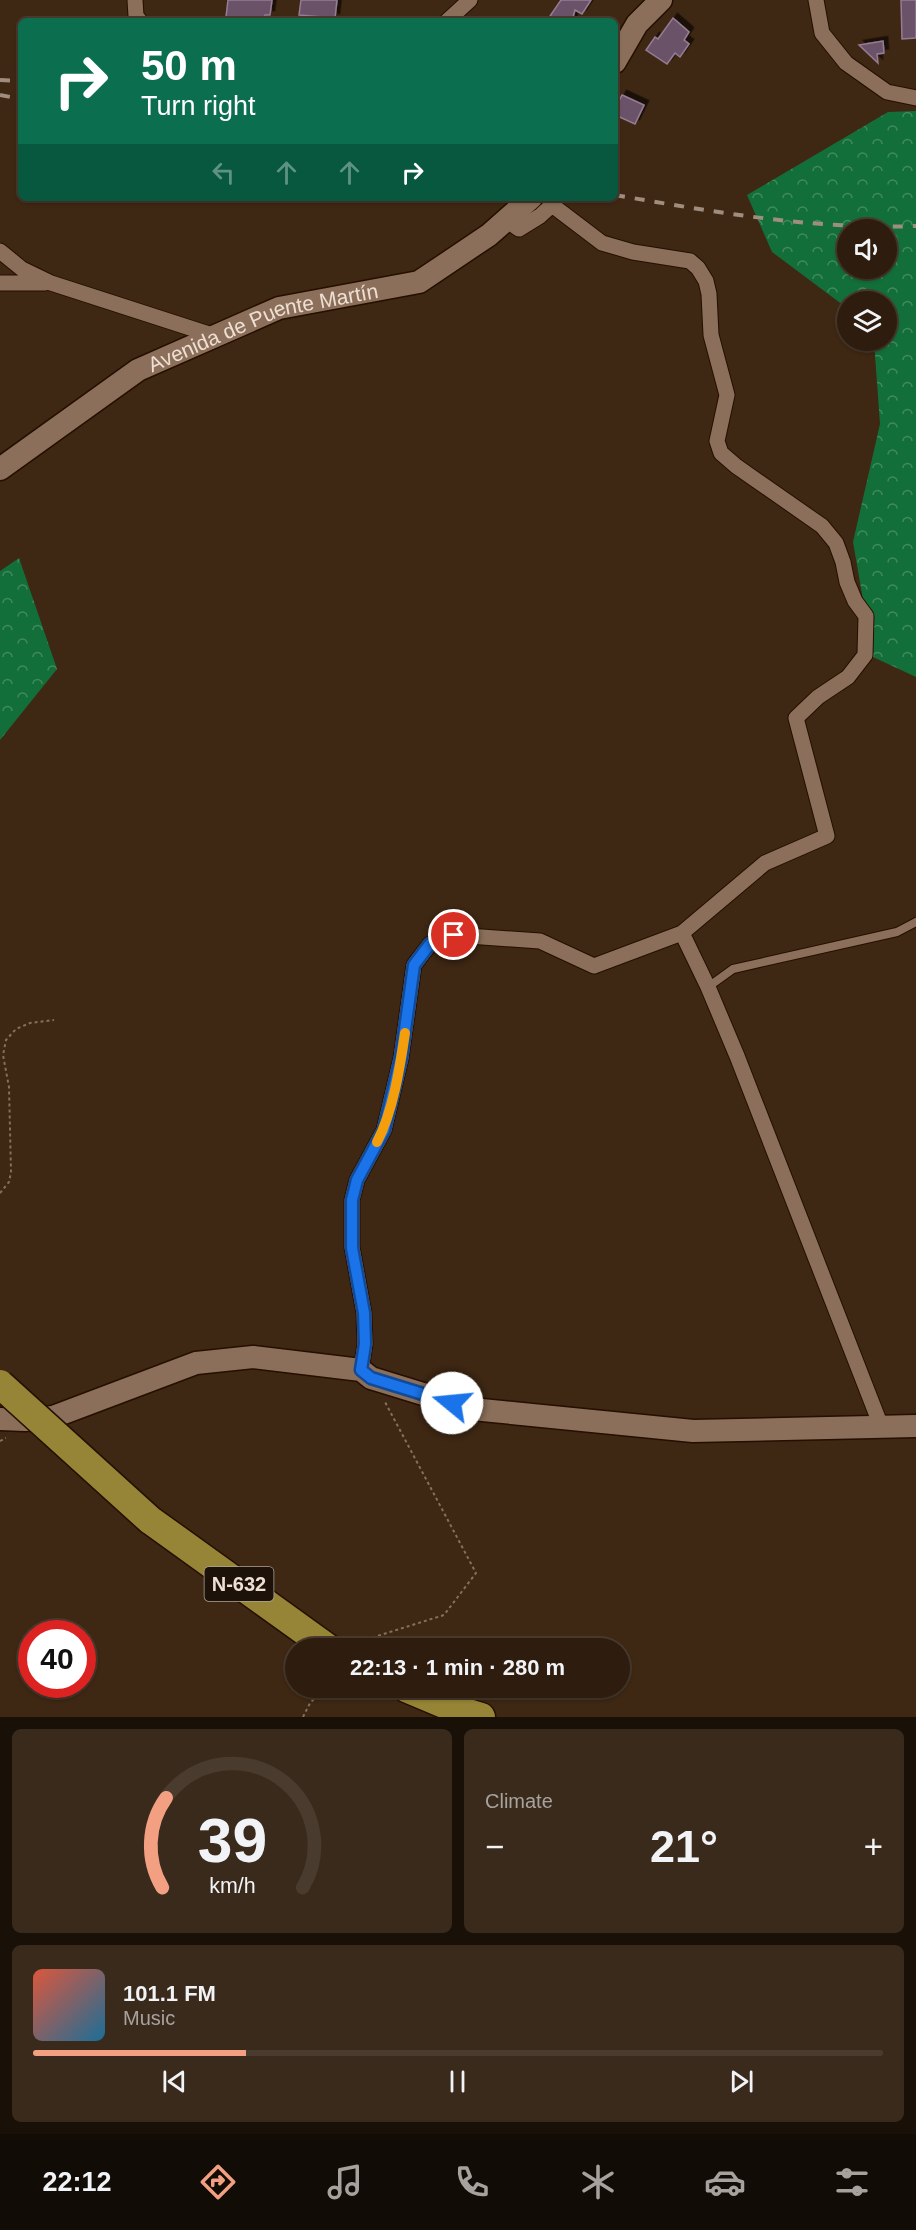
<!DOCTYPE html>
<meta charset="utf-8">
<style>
:root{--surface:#2e1d0e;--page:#3a2a1c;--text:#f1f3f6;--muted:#a7a29e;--line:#493b2e;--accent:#f3a082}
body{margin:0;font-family:Helvetica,sans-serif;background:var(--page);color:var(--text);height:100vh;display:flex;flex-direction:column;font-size:22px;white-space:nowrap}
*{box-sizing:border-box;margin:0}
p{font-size:20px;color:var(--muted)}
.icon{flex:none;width:33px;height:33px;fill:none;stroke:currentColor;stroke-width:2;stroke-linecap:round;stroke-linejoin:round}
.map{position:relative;height:1717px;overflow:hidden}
.panel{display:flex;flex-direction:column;gap:12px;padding:12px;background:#191008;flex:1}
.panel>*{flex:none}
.guide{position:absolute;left:18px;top:18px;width:600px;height:183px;border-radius:9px;box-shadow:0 2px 4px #0004,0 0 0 2px var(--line);background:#0b6e4f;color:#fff;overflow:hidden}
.tools{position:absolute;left:837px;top:219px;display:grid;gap:12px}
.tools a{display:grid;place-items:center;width:60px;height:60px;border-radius:50%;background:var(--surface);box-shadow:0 2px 4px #0004,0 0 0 2px var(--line);font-size:30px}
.speed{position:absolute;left:18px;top:1620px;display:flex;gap:12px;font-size:30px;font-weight:700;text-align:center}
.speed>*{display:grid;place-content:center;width:78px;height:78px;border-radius:50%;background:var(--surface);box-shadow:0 2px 4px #0004,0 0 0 2px var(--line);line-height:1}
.speed .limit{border:9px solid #d22;background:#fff;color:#111}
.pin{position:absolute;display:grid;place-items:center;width:51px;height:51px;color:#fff;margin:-26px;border:3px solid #fff;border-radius:50%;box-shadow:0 2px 6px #0007}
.me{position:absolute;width:66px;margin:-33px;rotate:287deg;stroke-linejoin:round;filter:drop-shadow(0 0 4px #0008)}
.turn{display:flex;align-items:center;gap:21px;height:126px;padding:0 24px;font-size:27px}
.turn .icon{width:78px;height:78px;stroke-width:2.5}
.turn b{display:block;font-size:42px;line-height:51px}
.lanes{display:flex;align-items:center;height:57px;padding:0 24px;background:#0003;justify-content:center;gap:30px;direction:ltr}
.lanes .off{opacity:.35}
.big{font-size:45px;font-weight:800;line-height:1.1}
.panel .tile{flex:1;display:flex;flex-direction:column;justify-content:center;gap:9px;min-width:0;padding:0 21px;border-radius:9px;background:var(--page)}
.panel .dial{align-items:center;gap:0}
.dial svg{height:156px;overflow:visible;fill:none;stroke:var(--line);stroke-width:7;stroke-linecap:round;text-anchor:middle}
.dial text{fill:var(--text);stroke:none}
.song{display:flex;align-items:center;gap:18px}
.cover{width:72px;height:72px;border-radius:9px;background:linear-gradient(135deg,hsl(10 70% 55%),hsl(200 70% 35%))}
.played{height:6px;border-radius:3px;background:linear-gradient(90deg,var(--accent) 25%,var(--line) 25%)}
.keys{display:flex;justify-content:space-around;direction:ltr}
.heat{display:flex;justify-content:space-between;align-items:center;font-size:33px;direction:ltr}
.panel .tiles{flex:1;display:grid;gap:12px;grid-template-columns:1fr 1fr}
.tile:last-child{grid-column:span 2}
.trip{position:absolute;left:285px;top:1638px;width:345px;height:60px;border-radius:30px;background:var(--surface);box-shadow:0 2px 4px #0004,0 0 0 2px var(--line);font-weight:800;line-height:60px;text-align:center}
.dock{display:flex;height:96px;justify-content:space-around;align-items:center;background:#120c06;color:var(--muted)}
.dock .icon{width:42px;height:42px}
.dock .on{color:var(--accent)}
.dock b{font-size:27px;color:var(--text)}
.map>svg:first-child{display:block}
.forest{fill:url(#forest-crowns);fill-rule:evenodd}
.building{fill:#6a5268;stroke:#967c94;stroke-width:1.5;filter:url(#shadow)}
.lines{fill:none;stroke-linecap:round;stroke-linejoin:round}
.lane-casing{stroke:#240f00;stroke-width:10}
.street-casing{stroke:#240f00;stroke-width:17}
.secondary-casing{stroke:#240f00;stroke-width:25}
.highway-casing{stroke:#240f00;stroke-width:31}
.path{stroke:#84705f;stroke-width:2;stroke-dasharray:3 3;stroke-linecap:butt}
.lane{stroke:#8b6f5a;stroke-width:8}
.street{stroke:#8b6f5a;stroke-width:15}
.secondary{stroke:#8b6f5a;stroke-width:22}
.highway{stroke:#968536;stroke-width:28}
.rail{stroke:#9f8d7d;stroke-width:4;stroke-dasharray:10 10;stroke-linecap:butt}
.highway-bridge-casing{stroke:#240f00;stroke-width:31;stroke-linecap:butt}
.highway-bridge{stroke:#968536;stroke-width:28}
.route-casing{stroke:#114b97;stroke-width:15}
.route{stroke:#1a73e8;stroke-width:10}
.slow{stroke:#f59e0b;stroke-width:10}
.labels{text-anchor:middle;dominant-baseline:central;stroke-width:6;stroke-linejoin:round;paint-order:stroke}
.shield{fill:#1d120a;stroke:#afa297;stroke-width:1.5}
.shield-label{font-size:20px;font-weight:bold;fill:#eedfd3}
.street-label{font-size:21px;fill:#eedfd3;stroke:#1d120a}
</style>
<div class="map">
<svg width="916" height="1717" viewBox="0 0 916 1717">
<defs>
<pattern id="forest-crowns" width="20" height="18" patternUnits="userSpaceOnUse" patternTransform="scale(1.5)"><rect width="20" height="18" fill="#136f39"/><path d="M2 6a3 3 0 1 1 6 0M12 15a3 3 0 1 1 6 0" fill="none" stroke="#418a5e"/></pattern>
<filter id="shadow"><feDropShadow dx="4.5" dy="-4.5" stdDeviation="0" flood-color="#0009"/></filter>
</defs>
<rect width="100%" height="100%" fill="#3e2713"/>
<path class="forest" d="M 916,111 L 916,677 L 873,657 L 853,542 L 880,424 L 874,341 L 886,340 L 886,302 L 848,302 L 847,308 L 772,252 L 747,195 L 888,112 ZM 848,230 L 886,230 L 886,268 L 848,268 Z
M 19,558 L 57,669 L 0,740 L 0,571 Z"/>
<path class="building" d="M 228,0 L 272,0 L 270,15 L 265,15 L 264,21 L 244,21 L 226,17 Z
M 301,0 L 337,0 L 335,18 L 299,15 Z
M 561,0 L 591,0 L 582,14 L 575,10 L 572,21 L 558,21 L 559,19 L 550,16 Z
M 901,0 L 916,0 L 916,38 L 902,39 Z
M 673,18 L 689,32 L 684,40 L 689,44 L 680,57 L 675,53 L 667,64 L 646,50 L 655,37 L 658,39 Z
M 883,41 L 884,53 L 877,54 L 878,63 L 859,45 Z
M 622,95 L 644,105 L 635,124 L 615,115 L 615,109 Z"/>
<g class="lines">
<defs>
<path id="lane" d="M 708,987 L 733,969 L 897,932 L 916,922"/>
<path id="street" d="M 135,0 L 136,16 L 140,21
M 816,0 L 822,33 L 846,63 L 887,92 L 916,98
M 447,21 L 470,0
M 0,251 L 22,269 L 51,283 L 215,336
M 0,283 L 45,283
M 682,933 L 708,987 L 737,1056 L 881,1426
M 361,1370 L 365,1344 L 364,1313 L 352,1247 L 352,1200 L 357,1180 L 384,1130 L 401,1058 L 414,965 L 430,944 L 454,935 L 540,941 L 594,966 L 682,933 L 765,863 L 827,836 L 796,718 L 818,697 L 848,677 L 865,655 L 866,616 L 855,601 L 847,582 L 843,562 L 836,543 L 822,526 L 736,466 L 721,453 L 717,441 L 727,395 L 711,335 L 709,294 L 706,281 L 698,268 L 690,261 L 633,252 L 602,243 L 552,205 L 540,216 L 519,229 L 506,220"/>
<g id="secondary">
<path d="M 615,62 L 637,24 L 661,0"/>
<path id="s1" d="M 0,469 L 138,370 L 279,308 L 419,282 L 489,235 L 531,198"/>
<path d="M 0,1419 L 25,1420 L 53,1417 L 196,1363 L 253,1357 L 361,1370 L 371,1378 L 472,1409 L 693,1431 L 916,1426"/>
</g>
<path id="highway" d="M 150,1520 L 328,1648
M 406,1688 L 458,1710 L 481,1717"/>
</defs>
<use href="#lane" class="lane-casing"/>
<use href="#street" class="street-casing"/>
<use href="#secondary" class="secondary-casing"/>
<use href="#highway" class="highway-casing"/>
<path class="path" d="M 0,1193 L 9,1182 L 11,1172 L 9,1087 L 3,1055 L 6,1040 L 16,1029 L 30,1023 L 54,1020
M 0,1441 L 6,1438
M 352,1648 L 355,1643 L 444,1615 L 476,1573 L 385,1402
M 303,1717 L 310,1703 L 325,1688"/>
<use href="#lane" class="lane"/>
<use href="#street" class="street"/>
<use href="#secondary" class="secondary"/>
<use href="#highway" class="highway"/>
<path class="rail" d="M 0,80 L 21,81
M 0,95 L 21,99
M 615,195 C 715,212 815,230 916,226"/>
<defs>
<path id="highway-bridge" d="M 0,1384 L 150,1520"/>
</defs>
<use href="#highway-bridge" class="highway-bridge-casing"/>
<use href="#highway-bridge" class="highway-bridge"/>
</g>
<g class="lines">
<defs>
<path id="route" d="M 452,1403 L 371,1378 L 361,1370 L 365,1344 L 364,1313 L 352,1248 L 352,1200 L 357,1180 L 384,1130 L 401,1058 L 414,965 L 430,944 L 454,935"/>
</defs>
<use href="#route" class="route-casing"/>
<use href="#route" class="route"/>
<path class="slow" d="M 377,1142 C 393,1112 400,1067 405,1033"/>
</g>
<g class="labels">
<rect class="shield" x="204.5" y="1567" width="69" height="34" rx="4.5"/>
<g class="shield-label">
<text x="239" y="1584">N-632</text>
</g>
<g class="street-label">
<text stroke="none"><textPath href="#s1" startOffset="303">Avenida de Puente Martín</textPath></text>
</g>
</g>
</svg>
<div class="tools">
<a><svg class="icon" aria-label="sound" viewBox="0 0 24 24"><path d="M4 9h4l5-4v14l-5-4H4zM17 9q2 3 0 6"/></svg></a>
<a><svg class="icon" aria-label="layers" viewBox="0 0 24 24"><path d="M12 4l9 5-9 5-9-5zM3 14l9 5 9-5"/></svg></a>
</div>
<div class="speed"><div class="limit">40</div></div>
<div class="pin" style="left:454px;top:935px;background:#d93025"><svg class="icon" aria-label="arrive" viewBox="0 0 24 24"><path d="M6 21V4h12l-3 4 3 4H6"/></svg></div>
<svg class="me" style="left:452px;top:1403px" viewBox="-20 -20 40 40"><circle r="19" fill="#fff"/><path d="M0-13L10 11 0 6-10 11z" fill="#1a73e8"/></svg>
<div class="trip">22:13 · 1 min · 280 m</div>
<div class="guide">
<div class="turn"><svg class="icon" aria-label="right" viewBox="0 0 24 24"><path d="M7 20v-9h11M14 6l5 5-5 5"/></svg><div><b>50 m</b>Turn right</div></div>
<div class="lanes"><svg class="icon off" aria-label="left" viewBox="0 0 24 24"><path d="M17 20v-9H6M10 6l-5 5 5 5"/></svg><svg class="icon off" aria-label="ahead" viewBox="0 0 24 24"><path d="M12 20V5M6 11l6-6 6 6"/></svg><svg class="icon off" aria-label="ahead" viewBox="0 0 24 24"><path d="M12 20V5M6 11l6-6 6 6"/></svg><svg class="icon" aria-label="right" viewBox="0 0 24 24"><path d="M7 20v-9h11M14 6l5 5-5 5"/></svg></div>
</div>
</div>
<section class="panel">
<div class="tiles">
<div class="tile dial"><svg viewBox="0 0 100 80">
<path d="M14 69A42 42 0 1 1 86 69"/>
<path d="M14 69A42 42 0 0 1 16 23" stroke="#f3a082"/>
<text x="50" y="56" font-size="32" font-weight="700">39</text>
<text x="50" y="72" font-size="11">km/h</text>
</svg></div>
<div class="tile"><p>Climate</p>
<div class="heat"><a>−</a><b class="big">21°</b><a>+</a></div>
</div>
<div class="tile">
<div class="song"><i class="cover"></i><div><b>101.1 FM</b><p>Music</p></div></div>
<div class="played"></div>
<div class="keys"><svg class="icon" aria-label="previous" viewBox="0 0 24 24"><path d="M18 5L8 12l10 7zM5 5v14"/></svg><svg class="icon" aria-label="pause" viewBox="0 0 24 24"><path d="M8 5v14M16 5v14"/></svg><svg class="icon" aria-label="next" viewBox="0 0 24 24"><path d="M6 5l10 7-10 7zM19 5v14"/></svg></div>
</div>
</div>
</section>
<nav class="dock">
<b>22:12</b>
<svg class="icon on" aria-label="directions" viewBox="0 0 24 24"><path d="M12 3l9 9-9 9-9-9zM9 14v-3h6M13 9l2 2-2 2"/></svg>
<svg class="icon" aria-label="music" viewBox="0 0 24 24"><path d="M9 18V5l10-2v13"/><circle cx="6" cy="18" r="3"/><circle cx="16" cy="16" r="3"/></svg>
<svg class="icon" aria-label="phone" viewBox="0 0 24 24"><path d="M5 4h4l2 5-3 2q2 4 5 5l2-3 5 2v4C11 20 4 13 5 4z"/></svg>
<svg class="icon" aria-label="climate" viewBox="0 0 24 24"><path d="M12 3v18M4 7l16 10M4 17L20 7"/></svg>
<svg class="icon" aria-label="car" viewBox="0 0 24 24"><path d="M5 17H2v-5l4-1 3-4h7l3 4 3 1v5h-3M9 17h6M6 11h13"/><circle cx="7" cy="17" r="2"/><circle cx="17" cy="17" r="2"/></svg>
<svg class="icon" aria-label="filters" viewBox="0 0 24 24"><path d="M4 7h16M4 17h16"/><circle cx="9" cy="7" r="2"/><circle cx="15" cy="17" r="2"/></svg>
</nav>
